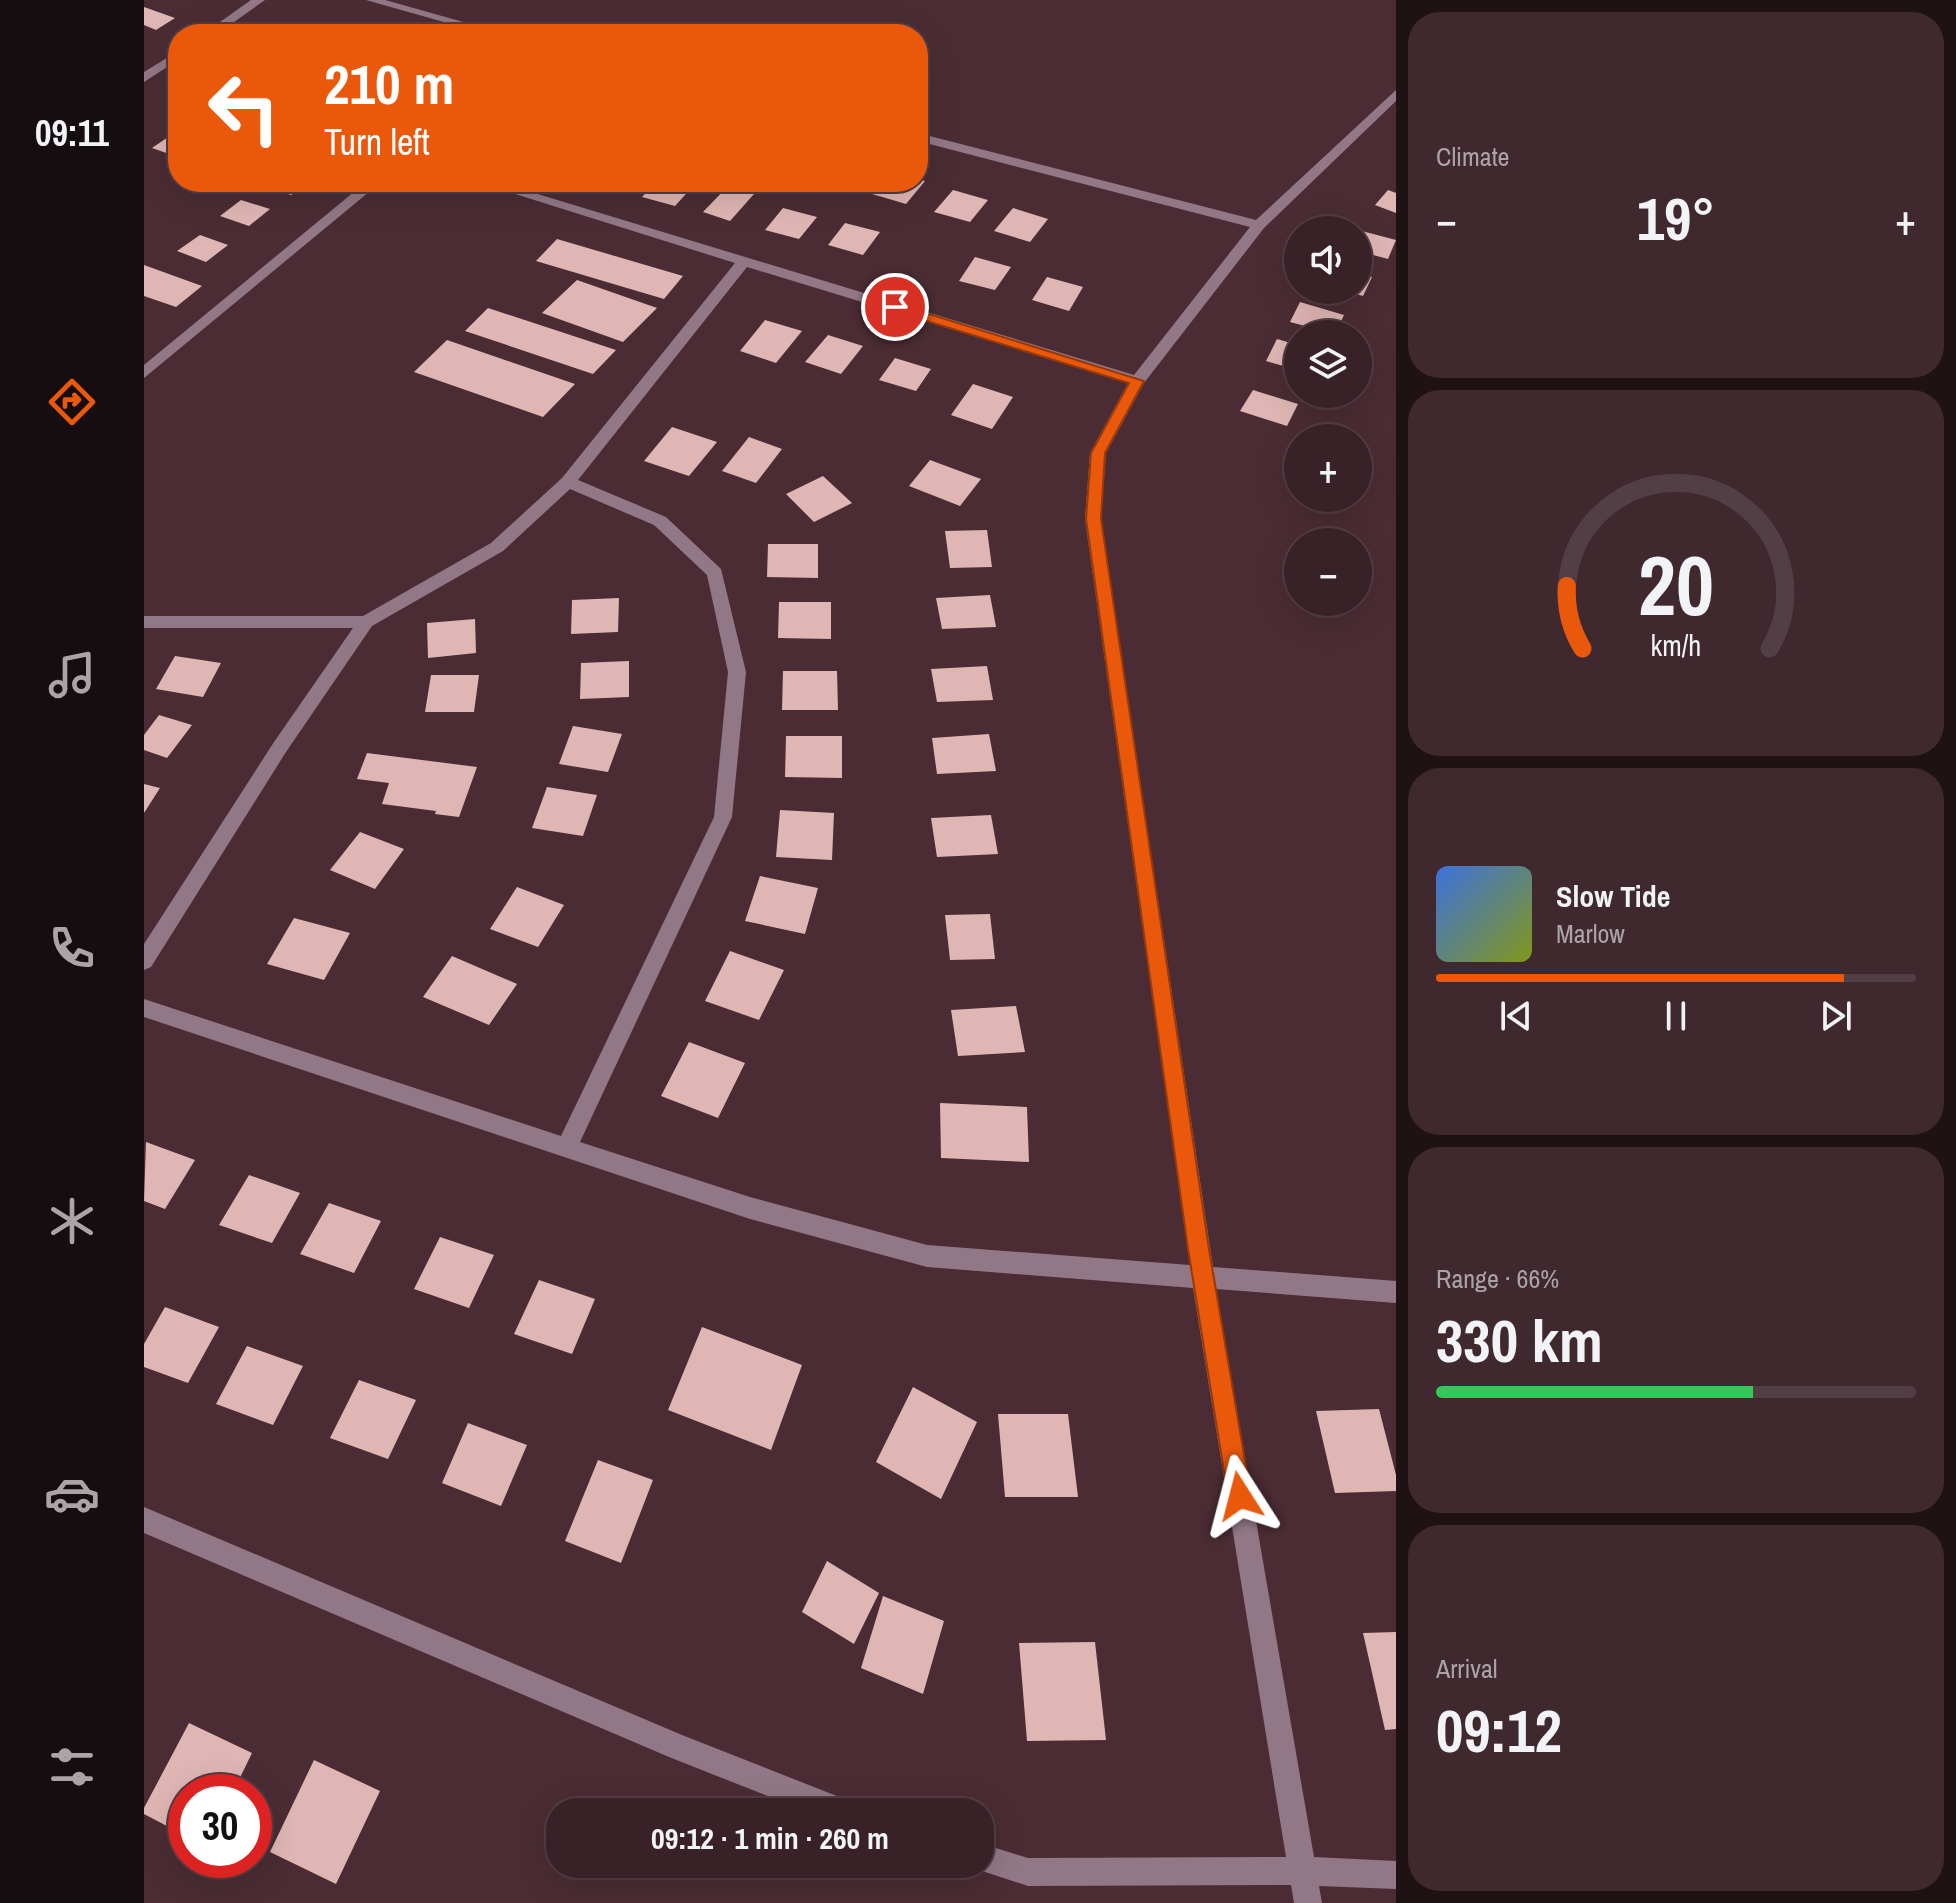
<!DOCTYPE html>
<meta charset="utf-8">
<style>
:root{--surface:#382127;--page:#3f292f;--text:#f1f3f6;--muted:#aba3a7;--line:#523e44;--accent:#ea580c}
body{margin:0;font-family:"Archivo Narrow",sans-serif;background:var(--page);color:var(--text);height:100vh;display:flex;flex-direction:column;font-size:30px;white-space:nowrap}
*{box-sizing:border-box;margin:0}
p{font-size:26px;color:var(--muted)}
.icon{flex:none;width:44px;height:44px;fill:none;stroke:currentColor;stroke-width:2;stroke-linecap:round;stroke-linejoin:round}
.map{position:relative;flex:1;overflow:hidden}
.drawer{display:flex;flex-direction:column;gap:12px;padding:12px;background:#1f1215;width:560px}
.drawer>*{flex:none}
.guide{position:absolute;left:24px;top:24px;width:760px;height:168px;border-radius:32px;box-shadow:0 8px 32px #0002,0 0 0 2px var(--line);background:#ea580c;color:#fff;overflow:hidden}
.controls{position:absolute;left:1140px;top:216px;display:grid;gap:16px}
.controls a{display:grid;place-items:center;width:88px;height:88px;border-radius:50%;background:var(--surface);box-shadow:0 8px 32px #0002,0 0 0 2px var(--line);font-size:40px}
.speed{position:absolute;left:24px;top:1774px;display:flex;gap:16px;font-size:40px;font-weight:700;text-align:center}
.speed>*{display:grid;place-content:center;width:104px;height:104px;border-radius:50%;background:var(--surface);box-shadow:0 8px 32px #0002,0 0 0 2px var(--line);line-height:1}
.speed .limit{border:12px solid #d22;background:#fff;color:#111}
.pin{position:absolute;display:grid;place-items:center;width:68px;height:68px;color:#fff;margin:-34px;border:4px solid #fff;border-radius:50%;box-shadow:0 2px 8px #0007}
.me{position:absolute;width:88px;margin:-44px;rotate:351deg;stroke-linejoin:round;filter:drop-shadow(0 0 6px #0008)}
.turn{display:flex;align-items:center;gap:28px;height:168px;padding:0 24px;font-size:36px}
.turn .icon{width:104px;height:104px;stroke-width:2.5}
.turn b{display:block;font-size:56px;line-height:68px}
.big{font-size:60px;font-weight:800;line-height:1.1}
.drawer .widget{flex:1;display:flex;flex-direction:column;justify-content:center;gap:12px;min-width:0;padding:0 28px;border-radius:32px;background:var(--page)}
.drawer .dial{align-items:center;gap:0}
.dial svg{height:208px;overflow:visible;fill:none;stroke:var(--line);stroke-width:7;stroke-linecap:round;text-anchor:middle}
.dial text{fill:var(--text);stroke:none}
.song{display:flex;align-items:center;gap:24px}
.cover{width:96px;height:96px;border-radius:12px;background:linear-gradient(135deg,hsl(220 70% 55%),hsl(70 70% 35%))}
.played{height:8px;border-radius:4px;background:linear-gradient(90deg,var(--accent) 85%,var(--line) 85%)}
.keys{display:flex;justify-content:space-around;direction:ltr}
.heat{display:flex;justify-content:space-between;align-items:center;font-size:44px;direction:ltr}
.charge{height:12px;border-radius:6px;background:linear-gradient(90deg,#34c759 66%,var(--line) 0)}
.trip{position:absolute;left:402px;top:1798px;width:448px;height:80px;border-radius:32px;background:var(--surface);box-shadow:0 8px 32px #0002,0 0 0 2px var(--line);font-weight:800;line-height:80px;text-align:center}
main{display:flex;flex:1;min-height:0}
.tab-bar{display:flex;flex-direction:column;width:144px;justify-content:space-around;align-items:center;background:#160d10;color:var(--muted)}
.tab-bar .icon{width:56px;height:56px}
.tab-bar .current{color:var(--accent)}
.tab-bar b{font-size:36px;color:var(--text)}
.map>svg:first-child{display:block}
.building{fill:#dfb6b3}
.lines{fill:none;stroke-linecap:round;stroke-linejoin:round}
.minor{fill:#927886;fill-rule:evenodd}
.route{fill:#ea580c;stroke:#983908;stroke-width:2}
</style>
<main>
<nav class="tab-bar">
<b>09:11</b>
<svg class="icon current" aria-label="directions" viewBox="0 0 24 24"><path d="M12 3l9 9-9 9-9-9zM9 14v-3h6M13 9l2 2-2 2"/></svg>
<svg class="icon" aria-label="music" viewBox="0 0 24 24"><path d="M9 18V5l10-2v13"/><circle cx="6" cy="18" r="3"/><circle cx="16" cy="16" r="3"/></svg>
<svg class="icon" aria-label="phone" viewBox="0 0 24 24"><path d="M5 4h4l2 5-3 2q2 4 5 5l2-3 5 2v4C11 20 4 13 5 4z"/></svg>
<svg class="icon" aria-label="climate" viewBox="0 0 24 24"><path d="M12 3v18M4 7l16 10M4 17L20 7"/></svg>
<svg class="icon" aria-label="car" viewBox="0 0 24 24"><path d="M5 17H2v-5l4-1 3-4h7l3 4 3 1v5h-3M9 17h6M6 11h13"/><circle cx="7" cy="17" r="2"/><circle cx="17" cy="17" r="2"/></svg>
<svg class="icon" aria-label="filters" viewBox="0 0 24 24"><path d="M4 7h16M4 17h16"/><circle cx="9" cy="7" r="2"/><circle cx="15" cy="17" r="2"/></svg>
</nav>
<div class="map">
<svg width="1252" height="1903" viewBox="0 0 1252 1903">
<rect width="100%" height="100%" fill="#4b2c34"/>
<path class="building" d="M 0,7 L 31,18 L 12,30 L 0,25 Z
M 181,23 L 217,33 L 217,34 L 166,34 Z
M 30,133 L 34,134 L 34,157 L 8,148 Z
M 774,179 L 781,181 L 762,204 L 728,194 L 738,182 L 774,182 Z
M 110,182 L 163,182 L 147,195 Z
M 512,182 L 539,182 L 550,185 L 531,206 L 498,197 Z
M 584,186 L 610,194 L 586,221 L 559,212 Z
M 809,190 L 844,200 L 826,222 L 790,212 Z
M 1244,190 L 1252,193 L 1252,213 L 1231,205 Z
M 97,200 L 126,209 L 105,226 L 76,216 Z
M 639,208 L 673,217 L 655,239 L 621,230 Z
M 869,208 L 904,219 L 886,242 L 850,231 Z
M 701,223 L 736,232 L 719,255 L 684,245 Z
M 1214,230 L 1252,240 L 1244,259 L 1214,251 Z
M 56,235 L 84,245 L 62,262 L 33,251 Z
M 413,239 L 539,276 L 520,299 L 392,261 Z
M 831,257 L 867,267 L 851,290 L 815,281 Z
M 0,265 L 58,286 L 32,307 L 0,296 Z
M 1214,273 L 1228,277 L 1219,296 L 1202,291 L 1214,290 Z
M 903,277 L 939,287 L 925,311 L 888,300 Z
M 433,280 L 513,308 L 479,342 L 398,313 Z
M 1156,302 L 1200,315 L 1191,334 L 1146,322 Z
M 344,308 L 472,350 L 449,374 L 321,331 Z
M 621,320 L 658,331 L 632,363 L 596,351 Z
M 684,335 L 719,346 L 697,374 L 661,362 Z
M 1133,339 L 1154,345 L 1154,370 L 1122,361 Z
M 303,340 L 431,384 L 399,417 L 270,372 Z
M 751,358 L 787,369 L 772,391 L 735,380 Z
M 829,384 L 869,397 L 848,429 L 807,415 Z
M 1109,390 L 1154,404 L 1143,426 L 1096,411 Z
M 528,427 L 573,442 L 545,476 L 500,461 Z
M 605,437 L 638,449 L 612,483 L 578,471 Z
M 786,460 L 837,479 L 816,506 L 765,486 Z
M 679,476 L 708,503 L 670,522 L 642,494 Z
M 843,530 L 848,567 L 806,568 L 801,531 Z
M 624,544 L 674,544 L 674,578 L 623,577 Z
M 846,595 L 852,627 L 798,629 L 792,598 Z
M 475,598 L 474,632 L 427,634 L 428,600 Z
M 635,602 L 687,602 L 687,639 L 634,638 Z
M 331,619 L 332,653 L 284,658 L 283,623 Z
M 31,656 L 77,663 L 59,697 L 12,689 Z
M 485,661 L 485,697 L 436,699 L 437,663 Z
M 843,666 L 849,700 L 793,702 L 787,669 Z
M 639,671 L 693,671 L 694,710 L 638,710 Z
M 287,675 L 335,675 L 330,712 L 281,712 Z
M 15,715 L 48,725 L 23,758 L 0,750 L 0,735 Z
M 429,726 L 478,734 L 464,772 L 415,764 Z
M 845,734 L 852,771 L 793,774 L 788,738 Z
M 642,736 L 698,736 L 698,778 L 641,777 Z
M 223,753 L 333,767 L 315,817 L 291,814 L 292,811 L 238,804 L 245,783 L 213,779 Z
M 0,784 L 16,788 L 0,813 Z
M 403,787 L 453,795 L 439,836 L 388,828 Z
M 636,810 L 690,813 L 688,860 L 632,857 Z
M 847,815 L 854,854 L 793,857 L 787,818 Z
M 216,832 L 260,849 L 231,889 L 186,870 Z
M 616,876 L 674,888 L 661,934 L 601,921 Z
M 373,887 L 420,905 L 394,947 L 346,929 Z
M 846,914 L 851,959 L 806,960 L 801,915 Z
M 150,918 L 206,933 L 180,980 L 123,964 Z
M 586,951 L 640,970 L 615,1020 L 561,1001 Z
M 308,956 L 373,984 L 345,1025 L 279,997 Z
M 872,1006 L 881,1052 L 814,1056 L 807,1010 Z
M 545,1042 L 601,1063 L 574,1118 L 517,1096 Z
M 796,1103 L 883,1107 L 885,1162 L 797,1158 Z
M 2,1142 L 51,1160 L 21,1209 L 0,1201 Z
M 105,1175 L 156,1193 L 128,1243 L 75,1225 Z
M 185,1203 L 237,1221 L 210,1273 L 156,1254 Z
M 296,1237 L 350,1255 L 325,1308 L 270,1289 Z
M 395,1280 L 451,1299 L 428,1354 L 370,1334 Z
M 21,1307 L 75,1327 L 44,1383 L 0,1367 L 0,1344 Z
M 558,1327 L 658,1365 L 627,1450 L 524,1410 Z
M 103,1346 L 159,1366 L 129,1425 L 72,1404 Z
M 215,1380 L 272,1400 L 244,1459 L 186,1438 Z
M 769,1387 L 833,1422 L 797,1499 L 732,1462 Z
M 1235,1409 L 1252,1475 L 1252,1491 L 1191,1493 L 1172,1411 Z
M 854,1414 L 924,1414 L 934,1497 L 861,1497 Z
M 324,1423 L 383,1445 L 357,1506 L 298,1483 Z
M 454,1460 L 509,1480 L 477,1563 L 421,1541 Z
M 683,1561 L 735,1593 L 710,1644 L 658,1612 Z
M 739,1596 L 800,1621 L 779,1694 L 717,1668 Z
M 1252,1632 L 1252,1729 L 1241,1730 L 1219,1633 Z
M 951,1642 L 962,1740 L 883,1741 L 875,1643 Z
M 45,1723 L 108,1753 L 89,1792 L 42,1792 L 42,1836 L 0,1814 L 0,1808 Z
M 170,1760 L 236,1791 L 192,1884 L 126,1852 Z"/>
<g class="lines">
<path class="minor" d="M 107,0 L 121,0 L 73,34 L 59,34 Z
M 222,0 L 241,0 L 362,34 L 342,34 Z
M 34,51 L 34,60 L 0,82 L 0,72 Z
M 1252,90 L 1252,101 L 1120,228 L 1000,383 L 962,453 L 957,519 L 1069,1267 L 1252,1281 L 1252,1303 L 1072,1289 L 1170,1857 L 1252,1861 L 1252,1889 L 1175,1886 L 1178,1903 L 1150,1903 L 1147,1885 L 884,1886 L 826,1867 L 825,1864 L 836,1864 L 836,1843 L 884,1858 L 1142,1857 L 1049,1288 L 783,1267 L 606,1219 L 0,1017 L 0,999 L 417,1136 L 570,817 L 584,672 L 563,575 L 510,525 L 426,489 L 359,551 L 228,626 L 142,752 L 7,967 L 0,970 L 0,944 L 130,742 L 209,628 L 0,628 L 0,616 L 219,616 L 347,543 L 418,478 L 591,263 L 333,182 L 354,182 L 990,375 L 1106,227 L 774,141 L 774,133 L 1112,220 ZM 603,267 L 984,383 L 946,453 L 941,519 L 1046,1265 L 783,1245 L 606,1197 L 436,1142 L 588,817 L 602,672 L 577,569 L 522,517 L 434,480 Z
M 222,182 L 237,182 L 0,378 L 0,365 Z
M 0,1507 L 538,1735 L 708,1802 L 712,1812 L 664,1812 L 525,1757 L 0,1533 Z"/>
</g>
<path class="route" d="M 747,305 L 756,305 L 1000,381 L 961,453 L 957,519 L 1065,1249 L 1107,1496 L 1104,1504 L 1096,1508 L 1088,1504 L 1084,1496 L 1044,1249 L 942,519 L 947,453 L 985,383 L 747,310 Z"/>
</svg>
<div class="controls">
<a><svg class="icon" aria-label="sound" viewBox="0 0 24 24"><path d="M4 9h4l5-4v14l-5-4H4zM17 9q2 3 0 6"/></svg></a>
<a><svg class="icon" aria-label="layers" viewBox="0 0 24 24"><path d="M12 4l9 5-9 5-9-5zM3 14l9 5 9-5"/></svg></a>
<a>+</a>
<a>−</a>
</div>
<div class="speed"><div class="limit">30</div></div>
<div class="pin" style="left:751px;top:307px;background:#d93025"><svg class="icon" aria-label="arrive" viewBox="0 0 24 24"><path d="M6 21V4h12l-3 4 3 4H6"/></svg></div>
<svg class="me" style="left:1096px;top:1496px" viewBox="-20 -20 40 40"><path d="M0-17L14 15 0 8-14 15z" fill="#ea580c" stroke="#fff" stroke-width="4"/></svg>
<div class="trip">09:12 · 1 min · 260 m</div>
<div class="guide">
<div class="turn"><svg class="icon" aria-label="left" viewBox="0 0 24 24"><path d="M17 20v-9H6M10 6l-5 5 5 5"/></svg><div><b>210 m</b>Turn left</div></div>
</div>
</div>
<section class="drawer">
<div class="widget"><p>Climate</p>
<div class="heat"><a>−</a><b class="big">19°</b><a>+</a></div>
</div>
<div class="widget dial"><svg viewBox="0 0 100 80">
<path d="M14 69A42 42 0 1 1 86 69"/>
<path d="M14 69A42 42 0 0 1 8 45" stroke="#ea580c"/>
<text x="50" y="56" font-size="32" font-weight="700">20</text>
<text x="50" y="72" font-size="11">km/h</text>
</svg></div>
<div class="widget">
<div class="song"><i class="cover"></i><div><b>Slow Tide</b><p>Marlow</p></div></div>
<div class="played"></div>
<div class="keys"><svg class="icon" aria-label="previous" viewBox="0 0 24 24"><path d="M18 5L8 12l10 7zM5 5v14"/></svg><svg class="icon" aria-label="pause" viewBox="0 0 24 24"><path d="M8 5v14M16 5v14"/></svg><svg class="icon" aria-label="next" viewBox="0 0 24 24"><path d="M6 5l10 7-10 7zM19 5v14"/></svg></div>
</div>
<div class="widget"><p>Range · 66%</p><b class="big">330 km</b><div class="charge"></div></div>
<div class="widget"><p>Arrival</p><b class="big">09:12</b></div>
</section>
</main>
